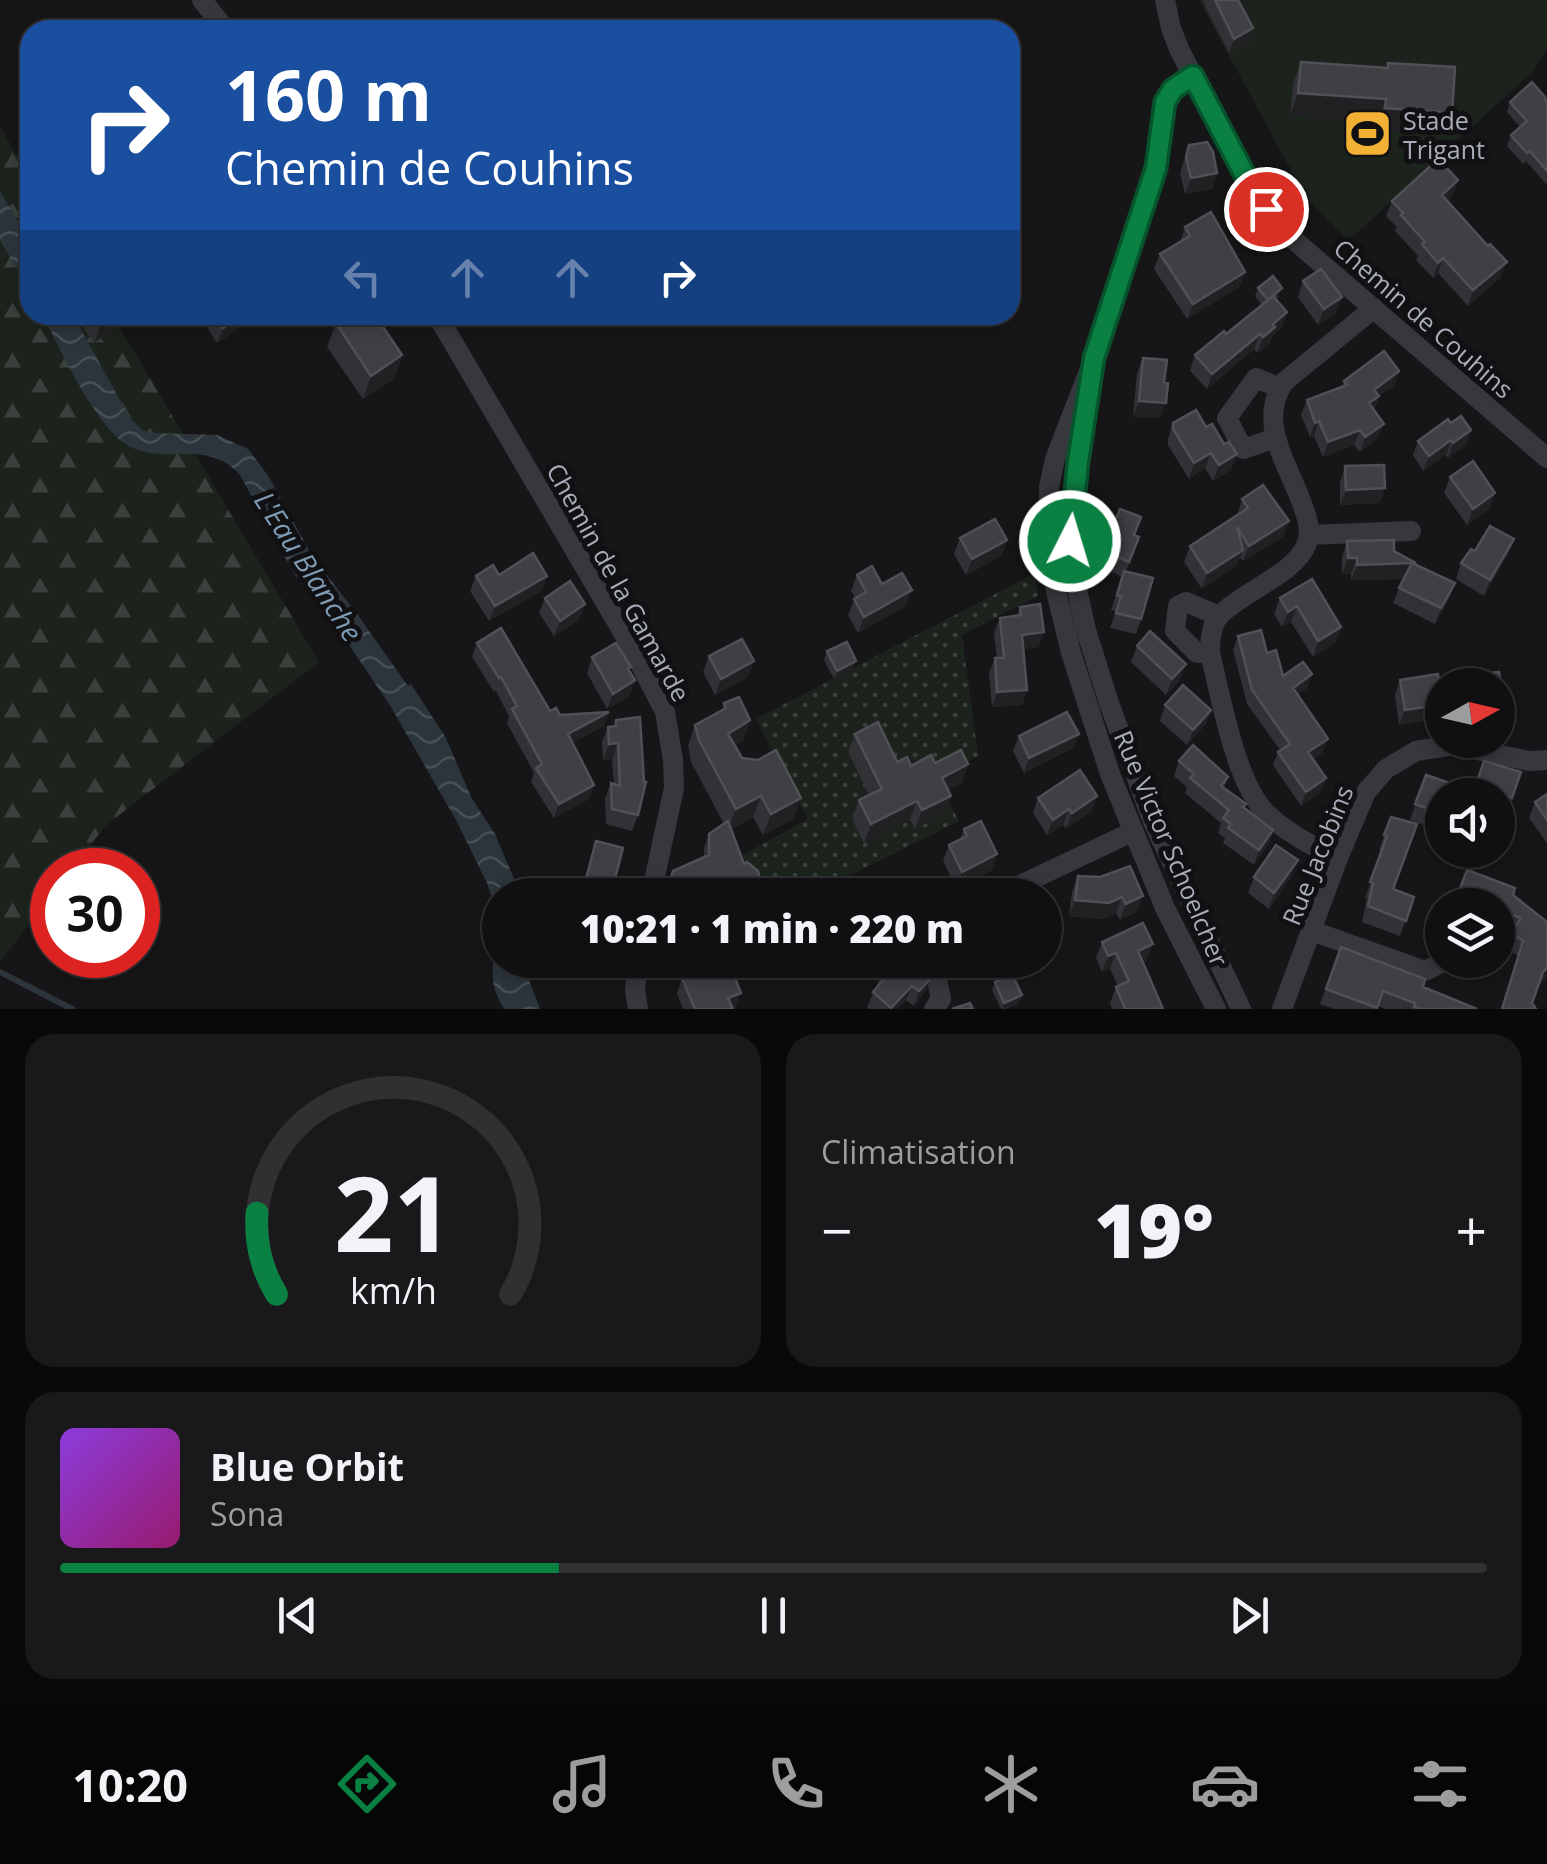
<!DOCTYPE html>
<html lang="fr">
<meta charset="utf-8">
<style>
:root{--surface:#101012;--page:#19191b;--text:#f1f3f6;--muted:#9c9d9f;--line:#303032;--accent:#0b8043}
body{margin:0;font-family:"Open Sans",sans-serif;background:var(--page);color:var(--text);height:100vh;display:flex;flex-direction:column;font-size:38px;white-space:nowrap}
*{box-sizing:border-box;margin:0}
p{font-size:32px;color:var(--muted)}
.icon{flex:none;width:55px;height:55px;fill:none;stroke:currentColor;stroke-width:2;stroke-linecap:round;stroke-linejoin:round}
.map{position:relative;height:1009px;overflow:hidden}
.details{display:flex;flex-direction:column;gap:25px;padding:25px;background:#09090a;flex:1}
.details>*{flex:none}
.banner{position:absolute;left:20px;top:20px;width:1000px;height:305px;border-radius:30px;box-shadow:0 5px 15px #0003,0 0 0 2px var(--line);background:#1a4fa0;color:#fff;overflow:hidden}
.needle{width:65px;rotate:82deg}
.buttons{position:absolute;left:1425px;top:668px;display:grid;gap:20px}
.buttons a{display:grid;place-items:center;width:90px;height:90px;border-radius:50%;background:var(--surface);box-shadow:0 5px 15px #0003,0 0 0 2px var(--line);font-size:50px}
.speed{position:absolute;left:30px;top:848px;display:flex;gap:20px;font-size:50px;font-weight:700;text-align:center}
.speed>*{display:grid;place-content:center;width:130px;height:130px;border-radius:50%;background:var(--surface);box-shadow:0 5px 15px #0003,0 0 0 2px var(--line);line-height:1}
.speed .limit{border:15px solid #d22;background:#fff;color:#111}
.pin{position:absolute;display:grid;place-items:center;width:85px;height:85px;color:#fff;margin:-42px;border:5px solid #fff;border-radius:50%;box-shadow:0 2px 10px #0007}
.me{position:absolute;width:110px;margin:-55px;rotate:5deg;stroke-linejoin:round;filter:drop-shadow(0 0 8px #0008)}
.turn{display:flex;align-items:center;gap:35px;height:210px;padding:0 40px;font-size:45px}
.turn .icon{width:130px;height:130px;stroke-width:2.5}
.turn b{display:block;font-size:70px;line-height:85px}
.lanes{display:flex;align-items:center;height:95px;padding:0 40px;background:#0003;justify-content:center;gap:50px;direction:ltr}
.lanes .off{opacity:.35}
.big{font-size:75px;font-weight:800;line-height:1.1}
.details .tile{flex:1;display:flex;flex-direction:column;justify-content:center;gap:15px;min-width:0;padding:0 35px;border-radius:30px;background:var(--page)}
.details .dial{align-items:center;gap:0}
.dial svg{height:260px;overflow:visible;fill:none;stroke:var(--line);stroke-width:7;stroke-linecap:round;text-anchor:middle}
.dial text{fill:var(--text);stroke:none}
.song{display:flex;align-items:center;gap:30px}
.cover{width:120px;height:120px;border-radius:15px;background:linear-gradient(135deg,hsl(270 70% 55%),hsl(320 70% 35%))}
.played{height:10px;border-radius:5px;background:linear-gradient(90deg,var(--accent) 35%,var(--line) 35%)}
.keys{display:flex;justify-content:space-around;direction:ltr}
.heat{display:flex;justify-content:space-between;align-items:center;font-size:55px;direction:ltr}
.details .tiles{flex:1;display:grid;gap:25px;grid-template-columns:1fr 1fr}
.tile:last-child{grid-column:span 2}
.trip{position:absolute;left:482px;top:878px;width:580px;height:100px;border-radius:50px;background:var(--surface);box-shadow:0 5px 15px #0003,0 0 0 2px var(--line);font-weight:800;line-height:100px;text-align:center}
.tabs{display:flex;height:160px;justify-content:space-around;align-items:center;background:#060607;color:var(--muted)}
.tabs .icon{width:70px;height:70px}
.tabs .current{color:var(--accent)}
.tabs b{font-size:45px;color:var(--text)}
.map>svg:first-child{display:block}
.grass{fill:url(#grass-dots)}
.forest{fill:url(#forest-firs)}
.park{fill:#1c231d}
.water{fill:url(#water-waves)}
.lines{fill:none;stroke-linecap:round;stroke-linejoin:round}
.stream{stroke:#2c353c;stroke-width:6}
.minor{stroke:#37383d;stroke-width:20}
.wall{fill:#323236}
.shaded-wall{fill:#212124}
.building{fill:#3f3f44;stroke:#4f5156;stroke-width:2.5}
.route-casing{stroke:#07532c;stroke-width:25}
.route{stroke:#0b8043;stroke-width:18}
.labels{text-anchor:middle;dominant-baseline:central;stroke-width:10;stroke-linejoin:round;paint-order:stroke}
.poi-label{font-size:25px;fill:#a8adb8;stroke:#111113;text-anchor:start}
.street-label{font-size:25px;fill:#a8adb8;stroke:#111113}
.water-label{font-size:28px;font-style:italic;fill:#7f9bb3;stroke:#111113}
</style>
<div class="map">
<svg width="1547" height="1009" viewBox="0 0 1547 1009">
<defs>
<pattern id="grass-dots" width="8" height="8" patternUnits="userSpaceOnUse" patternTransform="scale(2.5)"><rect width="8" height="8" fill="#1c231d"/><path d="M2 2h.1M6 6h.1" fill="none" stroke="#3a403c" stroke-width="1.8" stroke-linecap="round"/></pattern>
<pattern id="forest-firs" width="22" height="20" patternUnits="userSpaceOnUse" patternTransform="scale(2.5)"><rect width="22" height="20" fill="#1c231d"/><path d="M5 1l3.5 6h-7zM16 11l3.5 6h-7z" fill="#3a403c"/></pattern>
<pattern id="water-waves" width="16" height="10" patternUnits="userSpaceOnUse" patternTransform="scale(2.5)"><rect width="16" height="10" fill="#2c353c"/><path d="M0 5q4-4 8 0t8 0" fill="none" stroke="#485056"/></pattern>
</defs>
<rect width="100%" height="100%" fill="#161618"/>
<path class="grass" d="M 1035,573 L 1038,596 L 962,635 L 978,756 L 936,778 L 959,821 L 811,895 L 755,895 L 736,859 L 808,819 L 756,719 Z"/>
<path class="forest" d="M 0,127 L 30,177 L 30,315 L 112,315 L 319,662 L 106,825 L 71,870 L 52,870 L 52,894 L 0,962 Z"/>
<path class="park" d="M 1199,0 L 1547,0 L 1547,50 L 1531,73 L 1348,241 L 1305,196 Z"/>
<path class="water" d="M 0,191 L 30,241 L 30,291 L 0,240 Z
M 43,315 L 73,315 L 130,418 L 142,430 L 152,433 L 217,435 L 248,449 L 269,477 L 312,556 L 357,614 L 408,686 L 411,684 L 446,738 L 471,797 L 495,834 L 518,888 L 518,895 L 500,895 L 500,960 L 509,965 L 523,964 L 540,1009 L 504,1009 C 493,989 492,983 493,961 L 496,960 L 495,907 L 487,883 L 456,820 L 391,707 L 339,630 L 293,572 L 240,475 C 207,438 166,466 129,446 C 96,428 60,349 43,315 Z"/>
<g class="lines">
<path class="stream" d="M 0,972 L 72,1009"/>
<path class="minor" d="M 202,0 L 226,30
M 1165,0 L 1171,28 L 1179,49 C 1213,114 1242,186 1294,240 L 1547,458
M 1193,75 L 1173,89 L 1165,102 L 1156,168 L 1094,358 L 1055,459 L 1049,487 L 1048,558 L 1071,653 L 1110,774 L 1165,908 L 1216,1009
M 437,315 L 631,646 L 665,712 L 673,760 L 674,788 L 651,895
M 1088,395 L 1078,461 L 1070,541 L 1074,576 L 1086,630 L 1109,703 L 1153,822 L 1241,1009
M 1276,438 L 1243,449 L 1227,418 L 1256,378 L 1280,388
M 1309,535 L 1411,531
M 1210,653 L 1197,653 L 1175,631 L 1178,606 L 1186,602 L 1219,616
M 1338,858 C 1312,846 1287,833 1266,813 C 1235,781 1221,697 1210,653 C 1210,641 1211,625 1219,616 C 1240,593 1297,573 1307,543 C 1312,527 1305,512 1300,498 C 1285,460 1258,420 1284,382 L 1374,308
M 999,895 L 1132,832
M 1312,931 L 1425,971 L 1447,960
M 638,960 L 635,990 L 638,1009
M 927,960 L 937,981 L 941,999 L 934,1009
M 1282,1009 L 1338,858 L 1366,792 L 1386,769 L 1416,751 L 1454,745 L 1529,761 L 1547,760"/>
</g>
<path class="wall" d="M 1204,0 L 1238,0 L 1253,28 L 1248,43 L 1229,53 L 1203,2 Z
M 1301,62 L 1386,68 L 1388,63 L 1452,113 L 1444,135 L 1377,131 L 1378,122 L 1290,115 L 1293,84 Z
M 1510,102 L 1547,105 L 1547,185 L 1526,161 L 1523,164 L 1507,146 L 1511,135 L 1520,127 L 1507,112 Z
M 1189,145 L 1217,173 L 1212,189 L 1185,194 L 1180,173 Z
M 1458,180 L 1452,196 L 1447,201 L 1501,277 L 1468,306 L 1438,273 L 1433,278 L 1416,260 L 1418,256 L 1395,231 L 1397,227 L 1386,216 L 1392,201 Z
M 1185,227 L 1245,272 L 1239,287 L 1187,319 L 1154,269 L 1160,254 L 1180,242 Z
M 1303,281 L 1336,313 L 1318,325 L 1298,297 Z
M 1258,288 L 1279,296 L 1276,299 L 1287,312 L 1281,328 L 1273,335 L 1270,343 L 1257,353 L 1254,349 L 1207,389 L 1190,371 L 1195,355 L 1226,334 L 1262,305 L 1255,296 Z
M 75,315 L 135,315 L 94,343 Z
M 212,315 L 253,315 L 251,320 L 217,343 L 208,329 Z
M 336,323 L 402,355 L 394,379 L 363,399 L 327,347 Z
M 1143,358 L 1164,382 L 1166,403 L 1160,418 L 1133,417 L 1137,373 Z
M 1344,381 L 1394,386 L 1379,396 L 1374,410 L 1384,424 L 1378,438 L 1360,452 L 1354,445 L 1323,457 L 1314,436 L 1310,437 L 1301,415 L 1307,400 L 1342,387 Z
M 1173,423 L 1224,444 L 1237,454 L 1231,470 L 1213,481 L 1205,468 L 1189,479 L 1168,445 L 1168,439 Z
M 1451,423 L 1471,430 L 1466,445 L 1448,458 L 1446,455 L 1423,471 L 1413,455 L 1418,441 Z
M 1345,466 L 1385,488 L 1379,503 L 1340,505 L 1340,482 Z
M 1450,477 L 1495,493 L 1489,509 L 1467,525 L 1444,493 Z
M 1242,499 L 1289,521 L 1283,537 L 1243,561 L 1240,557 L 1237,565 L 1202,589 L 1184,562 L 1190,546 L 1237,516 Z
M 1120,509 L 1134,535 L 1139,537 L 1126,571 L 1141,619 L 1136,634 L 1110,628 L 1116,611 L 1111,610 L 1122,577 L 1098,565 Z
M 960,538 L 1007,540 L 1001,556 L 966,575 L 954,554 Z
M 1347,541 L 1394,551 L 1416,565 L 1449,599 L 1435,624 L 1393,603 L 1403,579 L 1351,580 L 1351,574 L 1342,574 L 1342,557 Z
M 1475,551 L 1508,554 L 1484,596 L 1456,579 L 1461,563 Z
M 857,575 L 882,584 L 906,606 L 858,633 L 848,615 L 855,598 L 851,591 Z
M 476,576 L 499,575 L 547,576 L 542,591 L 489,621 L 470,591 Z
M 545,598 L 579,620 L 554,636 L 539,613 Z
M 1280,598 L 1341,627 L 1336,642 L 1313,657 L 1291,622 L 1282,627 L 1274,614 Z
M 1020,607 L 1039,647 L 1023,649 L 1027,690 L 1022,705 L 992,707 L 989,673 L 995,658 L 997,658 L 994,633 L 1000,618 L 1017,615 Z
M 1238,636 L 1267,653 L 1283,676 L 1307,688 L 1297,695 L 1323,752 L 1313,759 L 1321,792 L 1301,806 L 1273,765 L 1278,752 L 1280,750 L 1247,704 L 1233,650 Z
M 477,643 L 550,711 L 560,715 L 609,712 L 604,726 L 572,743 L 589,799 L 554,818 L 531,782 L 534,773 L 507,723 L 509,716 L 496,691 L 494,692 L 472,657 Z
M 1137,646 L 1180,680 L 1166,695 L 1131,662 Z
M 827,651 L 853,669 L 834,679 L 824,660 Z
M 709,656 L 748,677 L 715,695 L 703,672 Z
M 592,657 L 630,671 L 630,696 L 607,709 L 587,673 Z
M 1400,680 L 1440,691 L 1435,706 L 1432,707 L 1427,720 L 1399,725 L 1395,695 Z
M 724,703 L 750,720 L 743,741 L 735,746 L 742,758 L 794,819 L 763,835 L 753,817 L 731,829 L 744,864 L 763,895 L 665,895 L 673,871 L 704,857 L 704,848 L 709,834 L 724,824 L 691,762 L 688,746 L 695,725 L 721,711 Z
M 1165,705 L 1211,710 L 1205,725 L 1187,745 L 1160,721 Z
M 616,720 L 638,815 L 632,831 L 606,824 L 605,798 L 611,783 L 614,784 L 612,759 L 603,760 L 602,742 L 608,727 L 614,726 Z
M 855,734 L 897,762 L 911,766 L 968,764 L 962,783 L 948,790 L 951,796 L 944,814 L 915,829 L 910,819 L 864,843 L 852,819 L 859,800 L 869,795 L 848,752 Z
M 1079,734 L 1073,748 L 1024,773 L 1013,751 L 1019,736 Z
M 1179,761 L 1228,777 L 1224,788 L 1246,804 L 1244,808 L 1273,830 L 1268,845 L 1254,865 L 1223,843 L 1225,838 L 1218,833 L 1221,823 L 1185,793 L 1187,787 L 1174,776 Z
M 1484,761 L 1521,772 L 1507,814 L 1498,811 L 1498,795 L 1472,795 Z
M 1426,775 L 1442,805 L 1434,829 L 1410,820 Z
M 1547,794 L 1547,843 L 1529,818 L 1535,802 Z
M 1097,796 L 1091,812 L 1066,828 L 1063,825 L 1047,835 L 1033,813 L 1038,798 Z
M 1391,817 L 1393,889 L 1414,897 L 1400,936 L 1362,922 L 1367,898 L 1365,898 L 1382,851 L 1379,850 Z
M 964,829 L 997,854 L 992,870 L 956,888 L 943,861 L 949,845 L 960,840 Z
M 596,841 L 613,886 L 610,895 L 580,895 Z
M 1467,870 L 1513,895 L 1547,922 L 1538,987 L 1532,1003 L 1501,1009 L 1518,956 L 1505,947 L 1511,931 L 1498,926 L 1498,905 L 1454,905 Z
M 1078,876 L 1100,877 L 1137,912 L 1120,920 L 1116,913 L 1103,919 L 1069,916 L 1072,892 Z
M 1292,876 L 1269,909 L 1248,893 L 1254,877 Z
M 1102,942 L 1147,960 L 1143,962 L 1163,1009 L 1112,1009 L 1110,1003 L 1116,987 L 1118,986 L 1110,969 L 1102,972 L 1096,958 Z
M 1341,947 L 1423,987 L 1477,1009 L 1386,1009 L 1378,1006 L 1377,1009 L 1335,1009 L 1320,1004 Z
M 993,960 L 1028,960 L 999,974 Z
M 715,969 L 736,1007 L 733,1009 L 683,1009 L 677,993 L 682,978 Z
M 880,978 L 931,978 L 925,992 L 914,1006 L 906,1000 L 898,1009 L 870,1009 L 867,1007 Z
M 995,982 L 1019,1003 L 1005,1009 L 1001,1009 L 992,990 Z"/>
<path class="shaded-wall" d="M 1253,28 L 1248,43 L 1229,53 L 1234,39 Z
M 1298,93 L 1386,99 L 1378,122 L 1290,115 Z
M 1385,108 L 1452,113 L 1444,135 L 1377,131 Z
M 1217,173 L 1212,189 L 1185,194 L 1191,178 Z
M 1458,180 L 1452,196 L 1437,210 L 1442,195 Z
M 1443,258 L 1438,273 L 1433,278 L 1438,263 Z
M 1507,262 L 1501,277 L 1468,306 L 1473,290 Z
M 1245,272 L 1239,287 L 1187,319 L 1193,304 Z
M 1342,297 L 1336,313 L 1318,325 L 1324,309 Z
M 1287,312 L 1281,328 L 1273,335 L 1270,343 L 1257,353 L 1263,337 L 1273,324 Z
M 112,315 L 135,315 L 94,343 L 102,322 Z
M 241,315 L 253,315 L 251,320 L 217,343 L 223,328 Z
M 1260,334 L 1254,349 L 1207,389 L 1212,374 Z
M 402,355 L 394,379 L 363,399 L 371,376 Z
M 1399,371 L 1394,386 L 1379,396 L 1373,411 L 1364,418 L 1374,390 Z
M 1139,401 L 1166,403 L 1160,418 L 1133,417 Z
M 1319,421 L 1314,436 L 1310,437 L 1315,423 Z
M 1384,424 L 1378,438 L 1360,452 L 1365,437 Z
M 1360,430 L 1354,445 L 1323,457 L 1328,442 Z
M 1471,430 L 1466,445 L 1448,458 L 1453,443 Z
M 1451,440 L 1446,455 L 1423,471 L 1429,456 Z
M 1211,453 L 1205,468 L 1189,479 L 1194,463 Z
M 1237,454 L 1231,470 L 1213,481 L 1219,465 Z
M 1385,488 L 1379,503 L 1340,505 L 1346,490 Z
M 1495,493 L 1489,509 L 1467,525 L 1473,509 Z
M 1289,521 L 1283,537 L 1243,561 L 1249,546 Z
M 1514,539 L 1508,554 L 1484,596 L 1490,580 Z
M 1007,540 L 1001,556 L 966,575 L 972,559 Z
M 1243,550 L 1237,565 L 1202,589 L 1207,573 Z
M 1348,558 L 1357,558 L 1351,574 L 1342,574 Z
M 1412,563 L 1406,579 L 1351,580 L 1357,565 Z
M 547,576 L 542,591 L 489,621 L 495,606 Z
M 1455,583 L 1449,599 L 1435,624 L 1441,608 Z
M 912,590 L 906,606 L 858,633 L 864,617 Z
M 585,604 L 579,620 L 554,636 L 560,621 Z
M 1297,606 L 1291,622 L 1282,627 L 1288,612 Z
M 1341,627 L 1336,642 L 1313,657 L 1318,641 Z
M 1044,632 L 1039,647 L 1017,650 L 1022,635 Z
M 754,661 L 748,677 L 715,695 L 721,679 Z
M 856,661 L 853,669 L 834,679 L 837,671 Z
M 1186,664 L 1180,680 L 1166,695 L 1172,679 Z
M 1312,674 L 1307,688 L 1288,701 L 1293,688 Z
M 635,680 L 630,696 L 607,709 L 613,694 Z
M 1027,690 L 1022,705 L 992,707 L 997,692 Z
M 1440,691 L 1435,706 L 1432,707 L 1427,720 L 1399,725 L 1405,710 L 1430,693 Z
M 1503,700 L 1498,715 L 1498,701 Z
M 1211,710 L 1205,725 L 1187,745 L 1193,730 Z
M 609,712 L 604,726 L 562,748 L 568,734 Z
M 750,720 L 743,741 L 721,755 L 728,734 Z
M 1079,734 L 1073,748 L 1024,773 L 1029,758 Z
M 1328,739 L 1323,752 L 1303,766 L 1308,752 Z
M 618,743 L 612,759 L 603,760 L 609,744 Z
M 968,764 L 962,783 L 935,796 L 942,778 Z
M 1326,778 L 1321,792 L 1301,806 L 1306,792 Z
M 594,785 L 589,799 L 554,818 L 559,804 Z
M 761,796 L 753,817 L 728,830 L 736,809 Z
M 951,796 L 944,814 L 915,829 L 922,810 Z
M 1097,796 L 1091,812 L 1066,828 L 1072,813 Z
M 801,798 L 794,819 L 763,835 L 771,814 Z
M 917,801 L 910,819 L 864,843 L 871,824 Z
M 1069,809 L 1063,825 L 1047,835 L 1053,820 Z
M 1273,830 L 1268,845 L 1254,865 L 1259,850 Z
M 997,854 L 992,870 L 956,888 L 962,872 Z
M 1298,860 L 1292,876 L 1269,909 L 1274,893 Z
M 1143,896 L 1137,912 L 1120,920 L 1126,904 Z
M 1122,897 L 1116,913 L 1103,919 L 1069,916 L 1075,900 Z
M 1153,944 L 1147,960 L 1132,967 L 1138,951 Z
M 1116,953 L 1110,969 L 1102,972 L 1108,956 Z
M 1004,960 L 1028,960 L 999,974 Z
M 1547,968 L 1547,976 L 1538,987 L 1543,972 Z
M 931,978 L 925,992 L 914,1006 L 919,991 Z
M 912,986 L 906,1000 L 898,1009 L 891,1009 Z
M 741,993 L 736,1007 L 732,1009 L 728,998 Z
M 1022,995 L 1019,1003 L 1002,1009 L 1004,1003 Z"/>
<path class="building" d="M 1215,0 L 1238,0 L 1253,28 L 1234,39 Z
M 1301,62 L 1388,68 L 1388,63 L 1455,67 L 1452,113 L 1385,108 L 1386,99 L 1298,93 Z
M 1532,82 L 1545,97 L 1547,105 L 1547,171 L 1530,151 L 1527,153 L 1511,135 L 1527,121 L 1510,102 Z
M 1207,142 L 1213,152 L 1217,173 L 1191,178 L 1186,157 L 1189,145 Z
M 1438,159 L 1458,180 L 1442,195 L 1488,246 L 1490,244 L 1507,262 L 1473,290 L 1443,258 L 1438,263 L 1422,244 L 1425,242 L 1401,215 L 1403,213 L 1392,201 Z
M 1211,212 L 1245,272 L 1193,304 L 1160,254 L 1190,236 L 1185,227 Z
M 1321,269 L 1342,297 L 1324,309 L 1303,281 Z
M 1273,276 L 1282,288 L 1268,300 L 1258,288 Z
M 1273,296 L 1287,312 L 1273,324 L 1275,327 L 1263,337 L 1260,334 L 1212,374 L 1195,355 L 1224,331 L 1226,334 Z
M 97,315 L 112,315 L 102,322 Z
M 214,315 L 241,315 L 223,328 Z
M 348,315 L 375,315 L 402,355 L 371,376 L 336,323 Z
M 1384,351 L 1399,371 L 1374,390 L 1379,396 L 1369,403 L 1384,424 L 1365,437 L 1360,430 L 1328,442 L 1319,421 L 1315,423 L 1307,400 L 1347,385 L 1344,381 Z
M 1143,358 L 1167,360 L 1164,382 L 1168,383 L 1166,403 L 1139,401 Z
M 1196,410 L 1206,427 L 1212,424 L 1224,444 L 1229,442 L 1237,454 L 1219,465 L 1211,453 L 1194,463 L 1173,429 L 1173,423 Z
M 1461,416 L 1471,430 L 1453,443 L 1451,440 L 1429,456 L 1418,441 L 1448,419 L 1451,423 Z
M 1473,461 L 1495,493 L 1473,509 L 1450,477 Z
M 1384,465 L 1385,488 L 1346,490 L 1345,466 Z
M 1263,485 L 1289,521 L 1249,546 L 1237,527 L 1243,550 L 1207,573 L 1190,546 L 1248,508 L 1242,499 Z
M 1120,509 L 1141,517 L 1134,535 L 1139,537 L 1129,562 L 1103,550 Z
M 995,519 L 1007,540 L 972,559 L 960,538 Z
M 1490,526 L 1514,539 L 1490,580 L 1461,563 L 1471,549 L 1475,551 Z
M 1394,540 L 1394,551 L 1416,563 L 1412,563 L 1455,583 L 1441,608 L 1399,588 L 1412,563 L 1357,565 L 1357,558 L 1348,558 L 1347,541 Z
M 533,553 L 547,576 L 495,606 L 476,576 L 493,565 L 499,575 Z
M 872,566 L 882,584 L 902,573 L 912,590 L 864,617 L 854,599 L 866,592 L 857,575 Z
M 1124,571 L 1153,578 L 1141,619 L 1116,613 L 1121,596 L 1117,595 Z
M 1312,579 L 1341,627 L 1318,641 L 1297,606 L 1288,612 L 1280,598 Z
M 570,581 L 585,604 L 560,621 L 545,598 Z
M 1040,604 L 1044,632 L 1022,635 L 1027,690 L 997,692 L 995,658 L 1004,658 L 1000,618 L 1021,615 L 1020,607 Z
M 501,628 L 550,711 L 556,708 L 560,715 L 609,712 L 568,734 L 594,785 L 559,804 L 536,768 L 542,764 L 512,709 L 517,706 L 501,677 L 499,678 L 477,643 Z
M 1261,630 L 1267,653 L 1276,650 L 1283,676 L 1303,662 L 1312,674 L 1293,688 L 1328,739 L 1308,752 L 1326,778 L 1306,792 L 1278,752 L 1290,744 L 1252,690 L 1238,636 Z
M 1150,631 L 1186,664 L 1172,679 L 1137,646 Z
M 742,639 L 754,661 L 721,679 L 709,656 Z
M 847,642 L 856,661 L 837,671 L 827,651 Z
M 616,643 L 631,667 L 628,669 L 635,680 L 613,694 L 592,657 Z
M 1499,672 L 1503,700 L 1498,701 L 1498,685 L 1461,685 L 1459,677 Z
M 1438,674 L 1440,691 L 1430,693 L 1432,706 L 1405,710 L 1400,680 Z
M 1183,685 L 1211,710 L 1193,730 L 1165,705 Z
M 739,697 L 750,720 L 728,734 L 742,758 L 758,760 L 776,750 L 801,798 L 771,814 L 761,796 L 736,809 L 699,740 L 695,725 L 726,708 L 724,703 Z
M 1067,712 L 1079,734 L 1029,758 L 1019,736 Z
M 640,717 L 644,782 L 646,782 L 638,815 L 612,809 L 611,783 L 620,786 L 618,743 L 609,744 L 608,727 L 616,726 L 616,720 Z
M 878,722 L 897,762 L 907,757 L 911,766 L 931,755 L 935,763 L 961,750 L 968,764 L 942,778 L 951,796 L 922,810 L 917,801 L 871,824 L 859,800 L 882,789 L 855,734 Z
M 1193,745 L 1228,777 L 1221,786 L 1246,804 L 1243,807 L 1273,830 L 1259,850 L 1228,828 L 1231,824 L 1223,818 L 1229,810 L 1190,778 L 1194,774 L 1179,761 Z
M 1484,761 L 1521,772 L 1512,798 L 1476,785 Z
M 1080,770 L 1097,796 L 1072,813 L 1069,809 L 1053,820 L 1038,798 Z
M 1426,775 L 1450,783 L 1446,795 L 1442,795 L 1442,805 L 1440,813 L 1415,804 Z
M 1547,794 L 1547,820 L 1535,802 Z
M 1391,817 L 1417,824 L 1393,889 L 1414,897 L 1406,921 L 1368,906 L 1373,883 L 1370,882 L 1387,836 L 1384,835 Z
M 728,821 L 744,864 L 747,862 L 758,871 L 763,895 L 684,895 L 683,893 L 677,895 L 666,895 L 673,871 L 709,855 L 709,834 Z
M 981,821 L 997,854 L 962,872 L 949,845 L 967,836 L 964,829 Z
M 596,841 L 623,848 L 613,886 L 586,879 Z
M 1276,845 L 1298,860 L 1274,893 L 1254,877 Z
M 1130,866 L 1143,896 L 1126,904 L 1122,897 L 1109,903 L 1075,900 L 1078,876 L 1100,877 Z
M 1467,870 L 1515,888 L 1513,895 L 1547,922 L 1547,968 L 1543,972 L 1532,1003 L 1536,1009 L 1502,1009 L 1523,941 L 1511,932 L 1521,918 L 1498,909 L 1498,905 L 1487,905 L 1458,894 Z
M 881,885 L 885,895 L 860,895 Z
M 1143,923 L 1153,944 L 1138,951 L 1163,1009 L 1125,1009 L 1116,987 L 1129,981 L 1116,953 L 1108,956 L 1102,942 Z
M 1341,947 L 1425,979 L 1423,987 L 1477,1009 L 1419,1009 L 1414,1007 L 1415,1003 L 1383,991 L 1377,1008 L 1326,989 Z
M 895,960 L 922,960 L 925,963 L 931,978 L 919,991 L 912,986 L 891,1008 L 873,992 L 883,980 L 880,978 Z
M 729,963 L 741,993 L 728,998 L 733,1009 L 695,1009 L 682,978 L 713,965 L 715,969 Z
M 1012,974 L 1022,995 L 1004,1003 L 995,982 Z
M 970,1003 L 973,1009 L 952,1009 Z"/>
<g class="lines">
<defs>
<path id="route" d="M 1070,541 L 1078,462 L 1094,358 L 1156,168 L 1165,102 L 1173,89 L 1193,76 L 1248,181 L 1266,209"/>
</defs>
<use href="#route" class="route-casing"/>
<use href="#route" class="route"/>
</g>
<defs>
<symbol id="stadium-square" viewBox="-11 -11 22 22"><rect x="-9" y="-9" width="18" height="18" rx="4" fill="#f2b134" stroke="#111113"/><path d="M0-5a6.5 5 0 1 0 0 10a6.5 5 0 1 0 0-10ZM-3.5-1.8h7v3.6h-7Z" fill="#111"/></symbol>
</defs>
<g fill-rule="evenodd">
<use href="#stadium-square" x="1340" y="106" width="55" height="55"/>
</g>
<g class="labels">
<g class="poi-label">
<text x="1403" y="120">Stade<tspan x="1403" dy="29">Trigant</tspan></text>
</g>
<g class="street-label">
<text transform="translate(1424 318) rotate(41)">Chemin de Couhins</text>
<text transform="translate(619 582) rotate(61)">Chemin de la Gamarde</text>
<text transform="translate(1172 848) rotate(67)">Rue Victor Schoelcher</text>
<text transform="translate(1317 855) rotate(-68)">Rue Jacobins</text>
</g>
<g class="water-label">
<text transform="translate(309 566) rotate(57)">L'Eau Blanche</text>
</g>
</g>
</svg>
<div class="buttons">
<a><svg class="needle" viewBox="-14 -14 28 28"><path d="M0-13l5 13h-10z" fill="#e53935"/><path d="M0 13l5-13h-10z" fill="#9c9d9f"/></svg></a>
<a><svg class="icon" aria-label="sound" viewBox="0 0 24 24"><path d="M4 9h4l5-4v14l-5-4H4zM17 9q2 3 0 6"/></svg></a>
<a><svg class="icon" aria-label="layers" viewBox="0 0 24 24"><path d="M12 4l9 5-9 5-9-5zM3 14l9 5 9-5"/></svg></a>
</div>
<div class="speed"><div class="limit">30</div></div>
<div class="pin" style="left:1266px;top:209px;background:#d93025"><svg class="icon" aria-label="arrive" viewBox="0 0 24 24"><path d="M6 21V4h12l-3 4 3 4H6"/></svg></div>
<svg class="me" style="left:1070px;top:541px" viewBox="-20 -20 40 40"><circle r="17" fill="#0b8043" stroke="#fff" stroke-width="3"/><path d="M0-11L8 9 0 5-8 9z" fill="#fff"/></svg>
<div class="trip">10:21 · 1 min · 220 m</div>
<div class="banner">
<div class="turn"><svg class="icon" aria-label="right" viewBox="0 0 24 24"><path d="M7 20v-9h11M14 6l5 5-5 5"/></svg><div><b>160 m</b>Chemin de Couhins</div></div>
<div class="lanes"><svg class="icon off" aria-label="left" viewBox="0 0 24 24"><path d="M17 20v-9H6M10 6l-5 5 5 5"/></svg><svg class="icon off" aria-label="ahead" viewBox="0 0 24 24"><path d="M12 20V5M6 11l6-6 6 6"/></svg><svg class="icon off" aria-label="ahead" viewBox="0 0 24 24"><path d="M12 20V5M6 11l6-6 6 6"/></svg><svg class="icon" aria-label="right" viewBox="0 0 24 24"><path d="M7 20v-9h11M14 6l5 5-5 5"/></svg></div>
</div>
</div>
<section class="details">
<div class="tiles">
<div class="tile dial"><svg viewBox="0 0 100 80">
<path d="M14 69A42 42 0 1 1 86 69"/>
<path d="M14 69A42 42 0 0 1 8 44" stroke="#0b8043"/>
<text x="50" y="56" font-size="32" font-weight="700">21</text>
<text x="50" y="72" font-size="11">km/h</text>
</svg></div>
<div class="tile"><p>Climatisation</p>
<div class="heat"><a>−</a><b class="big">19°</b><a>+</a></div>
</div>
<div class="tile">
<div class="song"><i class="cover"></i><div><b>Blue Orbit</b><p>Sona</p></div></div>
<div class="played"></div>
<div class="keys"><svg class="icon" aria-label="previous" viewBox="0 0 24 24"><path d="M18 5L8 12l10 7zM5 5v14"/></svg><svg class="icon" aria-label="pause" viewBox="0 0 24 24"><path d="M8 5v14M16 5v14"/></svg><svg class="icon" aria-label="next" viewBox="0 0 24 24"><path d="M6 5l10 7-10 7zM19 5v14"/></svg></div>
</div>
</div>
</section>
<nav class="tabs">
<b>10:20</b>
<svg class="icon current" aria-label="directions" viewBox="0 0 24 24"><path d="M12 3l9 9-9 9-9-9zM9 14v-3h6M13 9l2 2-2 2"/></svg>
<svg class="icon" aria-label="music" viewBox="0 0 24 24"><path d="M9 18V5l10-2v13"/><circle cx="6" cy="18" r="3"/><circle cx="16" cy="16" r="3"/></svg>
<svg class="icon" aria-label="phone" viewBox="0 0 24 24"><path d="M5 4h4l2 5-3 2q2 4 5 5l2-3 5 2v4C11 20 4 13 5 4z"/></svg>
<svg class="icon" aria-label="climate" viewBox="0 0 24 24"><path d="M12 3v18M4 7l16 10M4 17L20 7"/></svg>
<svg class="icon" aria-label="car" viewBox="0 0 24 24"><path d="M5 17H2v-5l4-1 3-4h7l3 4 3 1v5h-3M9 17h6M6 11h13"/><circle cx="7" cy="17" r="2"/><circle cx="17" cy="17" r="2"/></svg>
<svg class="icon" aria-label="filters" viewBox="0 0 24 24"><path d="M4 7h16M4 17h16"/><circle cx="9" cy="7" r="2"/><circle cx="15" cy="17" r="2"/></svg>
</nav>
